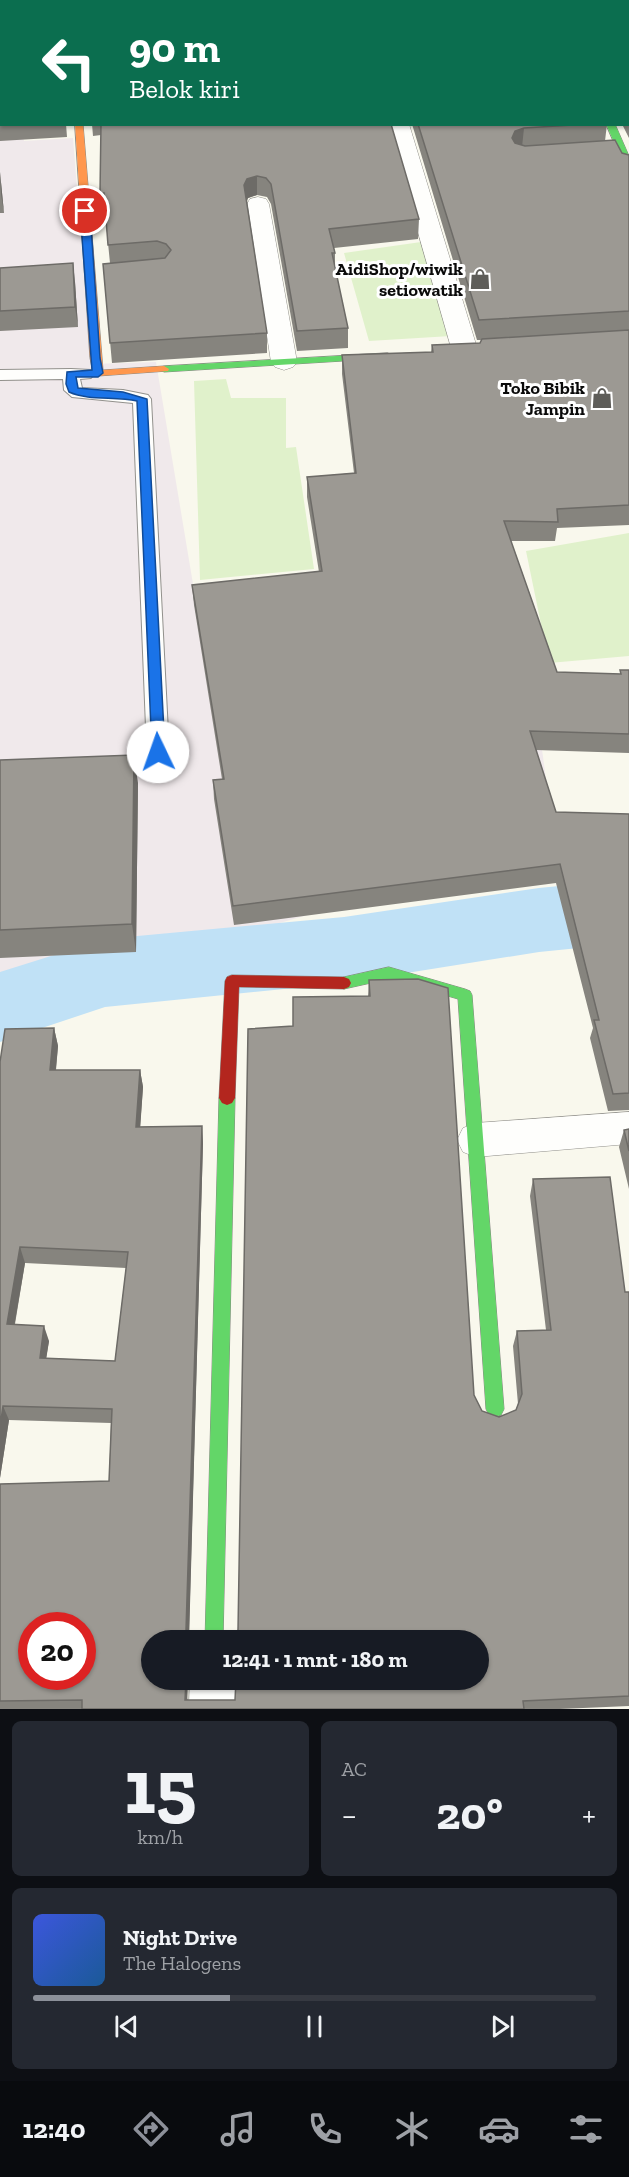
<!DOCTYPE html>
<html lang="id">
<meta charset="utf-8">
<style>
:root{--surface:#171b24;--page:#242831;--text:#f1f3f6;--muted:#9ea1a6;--line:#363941;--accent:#8c9099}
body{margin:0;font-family:"Zilla Slab",serif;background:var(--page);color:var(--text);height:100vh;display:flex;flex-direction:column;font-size:22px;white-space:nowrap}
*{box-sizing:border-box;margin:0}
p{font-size:20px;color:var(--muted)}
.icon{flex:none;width:33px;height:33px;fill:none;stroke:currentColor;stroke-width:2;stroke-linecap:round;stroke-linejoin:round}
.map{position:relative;height:1709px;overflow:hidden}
.drawer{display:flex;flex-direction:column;gap:12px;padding:12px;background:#0d0f14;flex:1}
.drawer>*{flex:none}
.hud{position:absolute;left:0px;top:0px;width:630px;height:126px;box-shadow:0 2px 4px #0004;background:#0b6e4f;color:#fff;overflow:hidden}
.speed{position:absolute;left:18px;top:1612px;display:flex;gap:12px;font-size:30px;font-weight:700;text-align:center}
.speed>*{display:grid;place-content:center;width:78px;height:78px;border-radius:50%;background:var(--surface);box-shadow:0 2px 4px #0004;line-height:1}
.speed .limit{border:9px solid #d22;background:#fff;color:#111}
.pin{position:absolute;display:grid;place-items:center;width:51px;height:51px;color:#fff;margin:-26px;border:3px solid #fff;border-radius:50%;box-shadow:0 2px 6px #0007}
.me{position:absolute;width:66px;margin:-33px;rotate:357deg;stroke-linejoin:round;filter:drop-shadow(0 0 4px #0008)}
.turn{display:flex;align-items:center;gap:21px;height:126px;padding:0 30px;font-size:27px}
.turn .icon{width:78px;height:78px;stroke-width:2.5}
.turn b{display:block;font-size:42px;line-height:51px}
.big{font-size:45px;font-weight:800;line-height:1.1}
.drawer .widget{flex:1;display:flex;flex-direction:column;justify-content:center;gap:9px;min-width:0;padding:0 21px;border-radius:9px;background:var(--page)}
.drawer .dial{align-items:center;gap:0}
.dial b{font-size:78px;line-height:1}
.song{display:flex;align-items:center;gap:18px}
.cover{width:72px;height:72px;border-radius:9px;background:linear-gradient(135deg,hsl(230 70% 55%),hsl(210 70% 35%))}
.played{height:6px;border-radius:3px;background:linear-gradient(90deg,var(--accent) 35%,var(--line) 35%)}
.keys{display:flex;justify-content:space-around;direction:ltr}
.heat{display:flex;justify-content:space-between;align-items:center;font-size:33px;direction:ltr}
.drawer .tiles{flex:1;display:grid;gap:12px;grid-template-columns:1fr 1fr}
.widget:last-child{grid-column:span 2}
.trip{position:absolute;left:141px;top:1630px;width:348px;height:60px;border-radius:30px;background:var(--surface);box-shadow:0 2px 4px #0004;font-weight:800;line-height:60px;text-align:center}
.tab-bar{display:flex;height:96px;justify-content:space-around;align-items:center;background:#090b0e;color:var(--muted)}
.tab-bar .icon{width:42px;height:42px}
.tab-bar .current{color:var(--accent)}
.tab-bar b{font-size:27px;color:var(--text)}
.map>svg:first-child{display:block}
.industrial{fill:#f0e9eb}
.green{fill:#e0f1cb}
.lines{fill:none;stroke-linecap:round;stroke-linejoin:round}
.river{fill:#c0e1f6;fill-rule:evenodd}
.lane-casing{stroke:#92918c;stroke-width:2}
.street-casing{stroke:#92918c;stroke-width:1}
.fast-casing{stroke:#888883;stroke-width:1}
.slow-casing{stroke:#888883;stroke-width:1}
.jam-casing{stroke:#888883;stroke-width:1}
.lane{fill:#fefefc;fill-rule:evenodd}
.street{fill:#fefefc;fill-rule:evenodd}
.fast{fill:#63d668;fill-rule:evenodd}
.slow{fill:#ff974d;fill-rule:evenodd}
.jam{fill:#b3261e;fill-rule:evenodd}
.wall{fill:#86847e;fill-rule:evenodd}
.shaded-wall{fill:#6d6b67}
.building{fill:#9c9993;stroke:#6d6b67;stroke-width:1.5;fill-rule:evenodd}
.route{fill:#1a73e8;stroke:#114b97;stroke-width:1.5}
.labels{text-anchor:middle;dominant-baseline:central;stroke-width:6;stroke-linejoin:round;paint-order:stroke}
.far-poi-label{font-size:18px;font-weight:bold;fill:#0a0a0a;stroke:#fff;text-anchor:end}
</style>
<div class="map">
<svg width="629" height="1709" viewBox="0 0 629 1709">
<rect width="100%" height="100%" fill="#f9f8ed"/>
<path class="industrial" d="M 0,38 L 2,124 L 20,125 L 24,141 L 73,138 L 91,364 L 156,362 L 193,584 L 516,558 L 555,845 L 0,1002 Z"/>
<path class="green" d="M 421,242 L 451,336 L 369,341 L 344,253 Z
M 226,379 L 231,398 L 286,398 L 286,448 L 296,447 L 314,569 L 200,580 L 194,381 Z
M 629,533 L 629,656 L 549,663 L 526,551 Z"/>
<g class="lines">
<path class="river" d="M 629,879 L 629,943 L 539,952 L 344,983 L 105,1007 L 0,1042 L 0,972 L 105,939 L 344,917 L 539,888 Z"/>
<defs>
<path id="lane" d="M 71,369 L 91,370 L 94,374 L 91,378 L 80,379 L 82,388 L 123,390 L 148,395 L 151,399 L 169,752 L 166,758 L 158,760 L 150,758 L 147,752 L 133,403 L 72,397 L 64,390 L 63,379 L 0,380 L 0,370 Z"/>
<path id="street" d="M 387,124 L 409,124 L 478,351 L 474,356 L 465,359 L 456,356 L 452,351 Z
M 258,197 L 266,199 L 269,204 L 297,362 L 293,367 L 284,370 L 275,367 L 271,362 L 247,204 L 250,199 Z
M 629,1112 L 629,1144 L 476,1157 L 463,1152 L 457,1140 L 463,1128 L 476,1123 Z
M 190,1680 L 236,1680 L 235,1709 L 189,1709 Z"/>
<path id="fast" d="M 554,0 L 562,0 L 563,2 L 555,2 Z
M 606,124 L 615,124 L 629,156 L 629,169 L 624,166 Z
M 388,353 L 393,356 L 392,358 L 164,372 L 159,369 L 164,366 Z
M 389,967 L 465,989 L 470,991 L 472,995 L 504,1409 L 501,1415 L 495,1417 L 489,1415 L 486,1409 L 458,999 L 389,979 L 344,989 L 339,987 L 337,983 L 339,979 L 344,977 Z
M 227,1091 L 232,1093 L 235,1098 L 223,1641 L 205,1641 L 219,1098 L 222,1093 Z"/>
<path id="slow" d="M 75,124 L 83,124 L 103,370 L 164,366 L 169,369 L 168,371 L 98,376 L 93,373 L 90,358 Z"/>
<path id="jam" d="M 232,975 L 344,977 L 349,979 L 351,983 L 349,987 L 344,989 L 239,987 L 235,1098 L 232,1103 L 227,1105 L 222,1103 L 219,1098 L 225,981 L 227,977 Z"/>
</defs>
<use href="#lane" class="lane-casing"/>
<use href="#street" class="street-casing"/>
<use href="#fast" class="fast-casing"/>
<use href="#slow" class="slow-casing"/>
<use href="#jam" class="jam-casing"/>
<use href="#lane" class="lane"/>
<use href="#street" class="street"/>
<use href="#fast" class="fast"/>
<use href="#slow" class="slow"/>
<use href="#jam" class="jam"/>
</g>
<path class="wall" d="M 0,0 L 2,2 L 2,124 L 66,124 L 67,137 L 0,141 Z
M 138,0 L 508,0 L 508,2 L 139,2 Z
M 571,0 L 629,0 L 629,138 L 622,124 L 628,124 L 628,2 L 571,2 Z
M 92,124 L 391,124 L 419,219 L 418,239 L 334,248 L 335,253 L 335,267 L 348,328 L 348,348 L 297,351 L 271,204 L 267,197 L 257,195 L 248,198 L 247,201 L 267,333 L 267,353 L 112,363 L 103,264 L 110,263 L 105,213 L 102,213 L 100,193 L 101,135 L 93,136 Z
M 412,124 L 607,124 L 605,141 L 622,153 L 629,155 L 629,525 L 557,528 L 555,541 L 511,541 L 557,672 L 620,674 L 620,670 L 629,670 L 629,753 L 536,750 L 556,812 L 629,814 L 629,1110 L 608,1111 L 590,1038 L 593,1028 L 556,883 L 234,925 L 214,799 L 213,780 L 222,779 L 194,605 L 192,585 L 319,572 L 307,497 L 307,477 L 354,473 L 342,374 L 342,355 L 431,352 L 432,345 L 480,343 L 481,340 L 477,340 Z
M 0,172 L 4,213 L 0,213 Z
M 0,268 L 75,282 L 78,327 L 0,331 Z
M 0,760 L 138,783 L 136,952 L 0,958 Z
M 369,980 L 474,1395 L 482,1411 L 499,1417 L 516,1410 L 518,1404 L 513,1346 L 517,1331 L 546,1330 L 530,1196 L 533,1179 L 625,1292 L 629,1292 L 629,1706 L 560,1709 L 0,1709 L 0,1484 L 109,1481 L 111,1423 L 9,1420 L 0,1478 L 0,1062 L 54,1028 L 58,1046 L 56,1070 L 140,1070 L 143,1087 L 140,1127 L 202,1126 L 203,1143 L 189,1632 L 236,1632 L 238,1630 L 293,1026 L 368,996 ZM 25,1263 L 126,1268 L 115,1361 L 46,1358 L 49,1341 L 15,1324 ZM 152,1641 L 478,1680 L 235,1700 L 188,1700 Z
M 629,1129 L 629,1189 L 619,1147 L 624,1130 Z"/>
<path class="shaded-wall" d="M 524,128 L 522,147 L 513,150 L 512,138 L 515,131 Z
M 0,172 L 4,213 L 1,194 Z
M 257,176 L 257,195 L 248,198 L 245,204 L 244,185 L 247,179 Z
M 73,263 L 75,282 L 78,327 L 75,307 Z
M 134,755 L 138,783 L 136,952 L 132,924 Z
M 54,1028 L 58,1046 L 54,1088 L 50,1070 Z
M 140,1070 L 143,1087 L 139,1145 L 136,1127 Z
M 202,1126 L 203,1143 L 189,1641 L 186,1630 Z
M 20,1247 L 25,1263 L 12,1339 L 7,1324 Z
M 44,1326 L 49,1341 L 44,1373 L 40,1358 Z
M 3,1406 L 9,1420 L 0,1478 L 0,1427 Z
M 186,1680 L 188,1680 L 187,1709 L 185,1700 Z"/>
<path class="building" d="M 0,0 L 71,0 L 71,2 L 2,2 L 2,122 L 0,122 Z
M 142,0 L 358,0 L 358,2 L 142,2 Z
M 464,0 L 508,0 L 508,2 L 464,2 Z
M 583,0 L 629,0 L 629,113 L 628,2 L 583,2 Z
M 101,124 L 391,124 L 419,219 L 329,229 L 335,253 L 332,253 L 348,328 L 297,331 L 271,184 L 266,178 L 257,176 L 247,179 L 244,185 L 267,333 L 110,343 L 103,264 L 165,258 L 171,250 L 166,244 L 157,241 L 108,245 L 104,193 L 100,193 Z
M 418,124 L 589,124 L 524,128 L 515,131 L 512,138 L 515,143 L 525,146 L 615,140 L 622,153 L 629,155 L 629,311 L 479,320 Z
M 73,263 L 75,307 L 0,311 L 0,268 Z
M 629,330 L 629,505 L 557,509 L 558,522 L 504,521 L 557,672 L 621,674 L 620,670 L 629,670 L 629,734 L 530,731 L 556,812 L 629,814 L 629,1093 L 613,1094 L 594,1020 L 599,1020 L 560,864 L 233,906 L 213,780 L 224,779 L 192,585 L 322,571 L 307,477 L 356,473 L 342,355 L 433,352 L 432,345 L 480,343 L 482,339 Z
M 134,755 L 132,924 L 0,930 L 0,760 Z
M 418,979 L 448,988 L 474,1395 L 482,1411 L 499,1417 L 516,1410 L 522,1394 L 517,1331 L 551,1330 L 533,1179 L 610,1177 L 625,1292 L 629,1292 L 629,1696 L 523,1701 L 524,1709 L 82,1709 L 82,1700 L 0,1701 L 0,1484 L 109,1481 L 112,1409 L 3,1406 L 0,1427 L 0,1062 L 5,1029 L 54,1028 L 50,1070 L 140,1070 L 136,1127 L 202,1126 L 186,1630 L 189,1632 L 236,1632 L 238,1630 L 248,1029 L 293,1026 L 293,997 L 370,996 L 369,980 ZM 20,1247 L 128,1252 L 115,1361 L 40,1358 L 44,1326 L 7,1324 ZM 32,1626 L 82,1626 L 82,1677 L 32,1677 ZM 152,1641 L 478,1641 L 478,1680 L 236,1680 L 235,1700 L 185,1700 L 186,1680 L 152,1680 Z
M 629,1129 L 629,1151 L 624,1130 Z"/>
<path class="route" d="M 85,208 L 90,211 L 100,358 L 103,373 L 98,377 L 76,377 L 78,388 L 123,392 L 147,399 L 165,752 L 158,757 L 152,752 L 137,401 C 115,396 89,401 69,392 L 66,384 L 67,372 L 92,370 L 80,211 Z"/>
<defs>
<symbol id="shop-bare" viewBox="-9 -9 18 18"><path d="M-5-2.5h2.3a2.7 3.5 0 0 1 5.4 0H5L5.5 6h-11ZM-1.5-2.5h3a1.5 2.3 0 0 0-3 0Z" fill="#5e5d59" stroke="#fff" stroke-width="2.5" paint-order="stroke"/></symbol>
</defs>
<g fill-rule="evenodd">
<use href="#shop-bare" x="465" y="264" width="30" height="30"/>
<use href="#shop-bare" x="587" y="383" width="30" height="30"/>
</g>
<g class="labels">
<g class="far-poi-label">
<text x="463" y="269">AidiShop/wiwik<tspan x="463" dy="21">setiowatik</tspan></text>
<text x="585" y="388">Toko Bibik<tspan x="585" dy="21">Jampin</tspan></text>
</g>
</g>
</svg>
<div class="speed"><div class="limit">20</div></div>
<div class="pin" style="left:85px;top:211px;background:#d93025"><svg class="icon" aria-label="arrive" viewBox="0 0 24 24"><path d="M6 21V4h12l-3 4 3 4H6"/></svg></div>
<svg class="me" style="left:158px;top:752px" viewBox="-20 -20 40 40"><circle r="19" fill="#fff"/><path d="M0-13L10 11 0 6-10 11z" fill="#1a73e8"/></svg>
<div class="trip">12:41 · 1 mnt · 180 m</div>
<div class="hud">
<div class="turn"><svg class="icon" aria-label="left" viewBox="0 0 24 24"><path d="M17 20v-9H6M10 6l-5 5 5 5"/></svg><div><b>90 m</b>Belok kiri</div></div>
</div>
</div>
<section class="drawer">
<div class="tiles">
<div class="widget dial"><b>15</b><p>km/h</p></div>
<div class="widget"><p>AC</p>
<div class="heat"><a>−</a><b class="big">20°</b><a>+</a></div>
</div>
<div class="widget">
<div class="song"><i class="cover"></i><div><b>Night Drive</b><p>The Halogens</p></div></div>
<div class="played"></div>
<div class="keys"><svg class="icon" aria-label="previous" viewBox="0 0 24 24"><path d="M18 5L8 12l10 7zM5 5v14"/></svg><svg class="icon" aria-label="pause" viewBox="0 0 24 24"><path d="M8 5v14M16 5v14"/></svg><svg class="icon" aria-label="next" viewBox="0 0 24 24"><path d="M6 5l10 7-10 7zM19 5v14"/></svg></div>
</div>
</div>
</section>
<nav class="tab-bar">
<b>12:40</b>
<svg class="icon current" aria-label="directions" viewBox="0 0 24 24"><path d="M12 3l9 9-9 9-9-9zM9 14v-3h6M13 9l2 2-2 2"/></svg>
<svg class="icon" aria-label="music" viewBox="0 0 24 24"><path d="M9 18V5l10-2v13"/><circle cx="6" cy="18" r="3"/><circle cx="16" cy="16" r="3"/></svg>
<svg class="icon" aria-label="phone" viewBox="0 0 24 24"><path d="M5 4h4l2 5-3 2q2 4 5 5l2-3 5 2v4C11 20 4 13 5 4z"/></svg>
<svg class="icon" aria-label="climate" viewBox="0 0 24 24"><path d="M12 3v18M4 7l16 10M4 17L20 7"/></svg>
<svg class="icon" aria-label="car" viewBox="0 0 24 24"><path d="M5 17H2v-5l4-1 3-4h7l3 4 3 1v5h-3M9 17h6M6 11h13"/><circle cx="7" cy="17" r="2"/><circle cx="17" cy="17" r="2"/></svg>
<svg class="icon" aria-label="filters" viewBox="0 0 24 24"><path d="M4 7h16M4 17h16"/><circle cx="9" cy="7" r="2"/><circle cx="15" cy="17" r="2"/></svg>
</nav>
